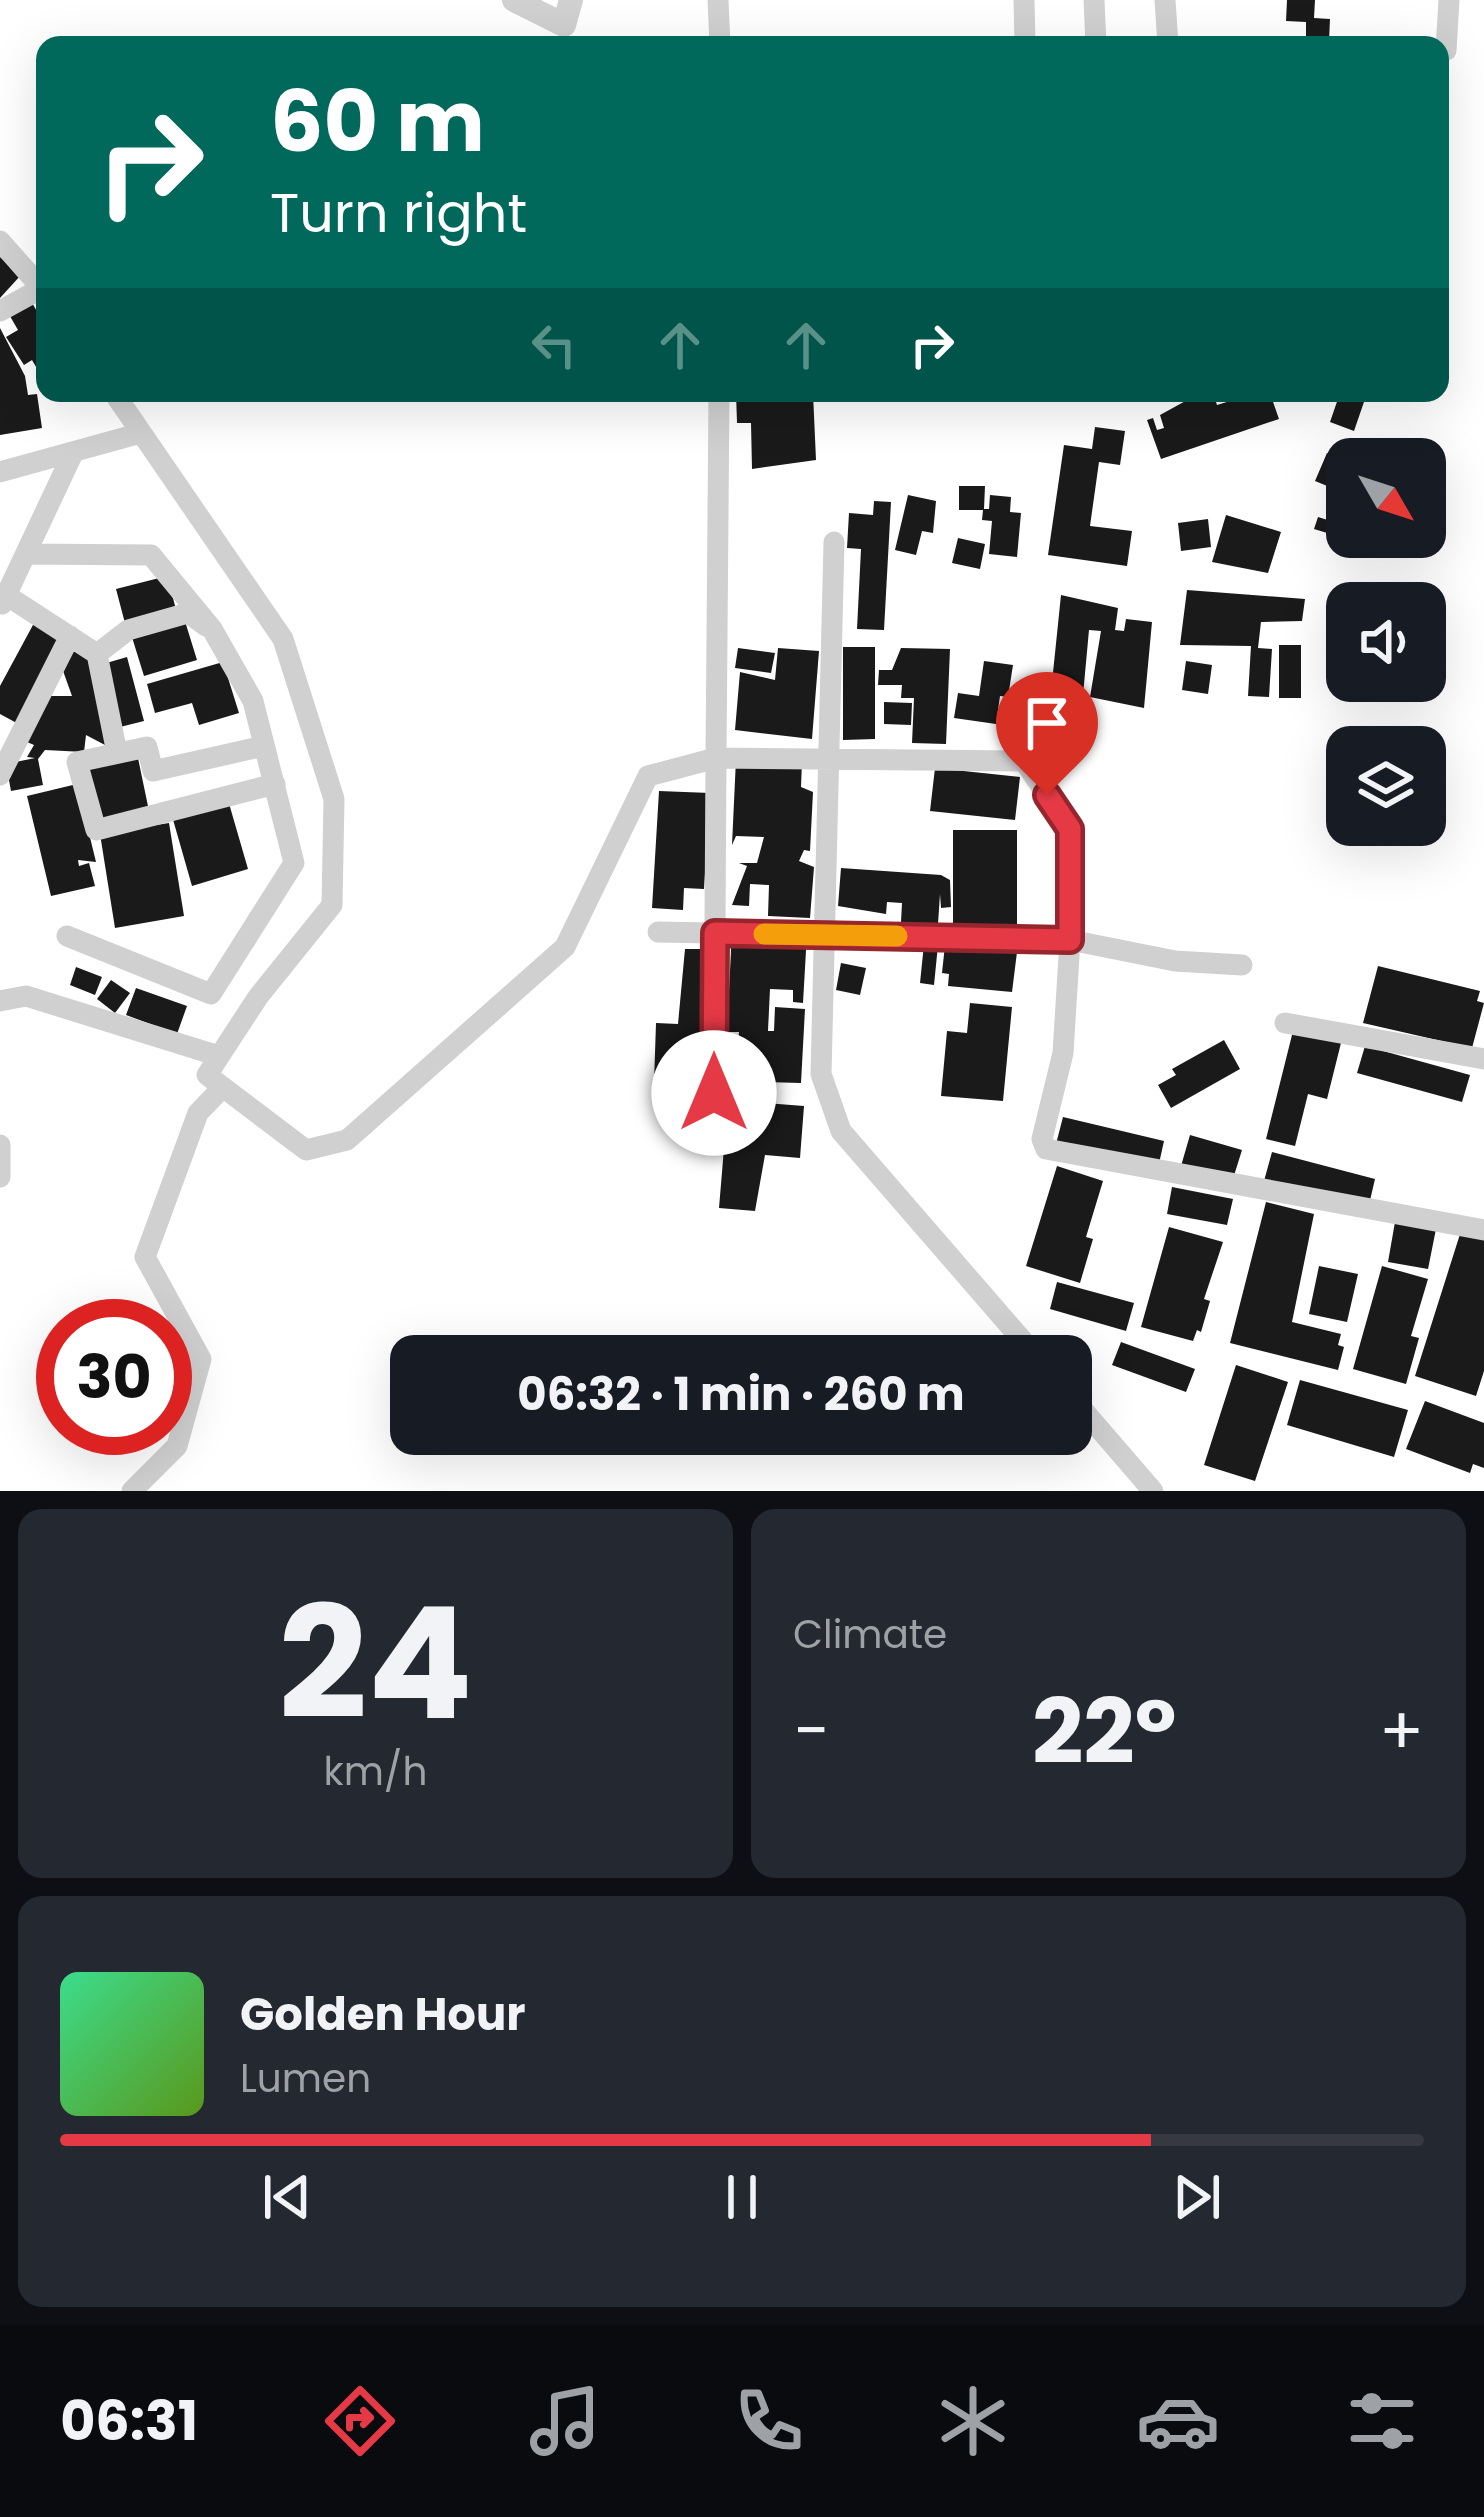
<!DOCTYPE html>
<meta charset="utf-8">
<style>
:root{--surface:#171b24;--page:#242831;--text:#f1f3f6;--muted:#9ea1a6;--line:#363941;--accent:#e63946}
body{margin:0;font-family:Poppins,sans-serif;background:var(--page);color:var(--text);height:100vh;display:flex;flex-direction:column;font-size:45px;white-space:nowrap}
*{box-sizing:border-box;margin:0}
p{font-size:39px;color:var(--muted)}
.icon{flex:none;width:66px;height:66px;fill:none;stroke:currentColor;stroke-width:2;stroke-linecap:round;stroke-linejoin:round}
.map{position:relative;height:1491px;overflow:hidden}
.drawer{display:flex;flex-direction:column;gap:18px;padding:18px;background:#0d0f14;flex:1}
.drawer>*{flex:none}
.hud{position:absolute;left:36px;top:36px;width:1413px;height:366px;border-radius:24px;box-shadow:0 12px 48px #0002;background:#00695c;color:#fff;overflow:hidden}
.needle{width:78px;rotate:129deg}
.buttons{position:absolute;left:1326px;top:438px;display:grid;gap:24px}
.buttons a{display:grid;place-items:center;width:120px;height:120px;border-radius:24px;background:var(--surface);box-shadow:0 12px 48px #0002;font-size:60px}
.speed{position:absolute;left:36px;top:1299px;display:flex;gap:24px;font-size:60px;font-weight:700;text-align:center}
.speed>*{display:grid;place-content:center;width:156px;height:156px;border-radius:50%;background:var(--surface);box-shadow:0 12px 48px #0002;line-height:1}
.speed .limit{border:18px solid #d22;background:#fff;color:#111}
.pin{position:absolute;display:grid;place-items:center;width:102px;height:102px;color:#fff;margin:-123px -51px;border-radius:50% 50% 50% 0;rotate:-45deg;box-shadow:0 0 12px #0007}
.pin .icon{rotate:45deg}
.me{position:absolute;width:132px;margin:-66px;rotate:0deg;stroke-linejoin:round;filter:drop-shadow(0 0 9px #0008)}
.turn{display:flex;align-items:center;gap:42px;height:252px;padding:0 36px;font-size:54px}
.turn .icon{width:156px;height:156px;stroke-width:2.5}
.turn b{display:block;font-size:84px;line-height:102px}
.lanes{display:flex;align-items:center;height:114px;padding:0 36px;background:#0003;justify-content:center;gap:60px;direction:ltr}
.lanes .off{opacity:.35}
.big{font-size:90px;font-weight:700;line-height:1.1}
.drawer .tile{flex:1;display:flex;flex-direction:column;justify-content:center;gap:18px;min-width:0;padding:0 42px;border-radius:24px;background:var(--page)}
.drawer .dial{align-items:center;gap:0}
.dial b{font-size:156px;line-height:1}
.song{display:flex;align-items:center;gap:36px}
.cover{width:144px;height:144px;border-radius:18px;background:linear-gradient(135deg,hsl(150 70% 55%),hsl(90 70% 35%))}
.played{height:12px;border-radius:6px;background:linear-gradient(90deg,var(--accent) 80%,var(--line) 80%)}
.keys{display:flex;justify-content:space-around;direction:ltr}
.heat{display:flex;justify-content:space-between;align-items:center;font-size:66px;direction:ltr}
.drawer .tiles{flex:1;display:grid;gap:18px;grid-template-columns:1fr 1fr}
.tile:last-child{grid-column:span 2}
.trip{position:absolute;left:390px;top:1335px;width:702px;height:120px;border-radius:24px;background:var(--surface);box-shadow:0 12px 48px #0002;font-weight:700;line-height:120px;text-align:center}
.tab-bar{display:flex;height:192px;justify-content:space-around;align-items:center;background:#090b0e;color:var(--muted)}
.tab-bar .icon{width:84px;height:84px}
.tab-bar .selected{color:var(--accent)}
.tab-bar b{font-size:54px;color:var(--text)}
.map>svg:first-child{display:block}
.building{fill:#1a1a1a}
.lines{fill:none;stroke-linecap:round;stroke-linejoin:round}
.minor{stroke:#d0d0d0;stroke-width:21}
.tertiary{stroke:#d0d0d0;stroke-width:24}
.route-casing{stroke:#96252e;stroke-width:30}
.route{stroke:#e63946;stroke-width:21}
.slow{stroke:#f59e0b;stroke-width:21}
</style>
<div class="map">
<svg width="1484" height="1491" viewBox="0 0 1484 1491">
<rect width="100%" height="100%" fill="#fff"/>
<path class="building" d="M 1287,0 L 1315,0 L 1314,18 L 1330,19 L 1329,41 L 1306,40 L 1306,22 L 1286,21 Z
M 0,257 L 21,275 L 0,298 Z
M 25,291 L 45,325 L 45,382 L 32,360 L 24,365 L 6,337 L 18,330 L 3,304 Z
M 0,328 L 25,376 L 28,395 L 37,394 L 42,428 L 0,435 Z
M 736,393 L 813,393 L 816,460 L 752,469 L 751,423 L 737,423 Z
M 1200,393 L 1213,393 L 1217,405 L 1230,401 L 1228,393 L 1287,394 L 1272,399 L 1279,419 L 1161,459 L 1147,420 L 1153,418 L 1157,430 L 1164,428 L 1160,415 Z
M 1340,393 L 1378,393 L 1375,402 L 1365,399 L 1354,431 L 1330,422 Z
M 1095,427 L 1125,431 L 1120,465 L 1099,462 L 1090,526 L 1132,531 L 1127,566 L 1048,555 L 1064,445 L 1092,449 Z
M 1327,453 L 1347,461 L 1347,494 L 1315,481 Z
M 959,486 L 985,486 L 984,509 L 989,509 L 990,495 L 1011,497 L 1010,512 L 1021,513 L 1017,557 L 989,554 L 992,521 L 982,520 L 983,510 L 959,510 Z
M 908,495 L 936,501 L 933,533 L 922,531 L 916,555 L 895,550 Z
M 874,501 L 891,502 L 884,630 L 857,629 L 861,549 L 847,548 L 849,513 L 873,515 Z
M 1226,515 L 1281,532 L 1268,573 L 1212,562 Z
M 1318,517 L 1347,526 L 1347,539 L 1314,529 Z
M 1208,519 L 1211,547 L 1181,551 L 1178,523 Z
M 958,538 L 985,544 L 980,569 L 952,563 Z
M 167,576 L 177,613 L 126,627 L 116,589 Z
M 1187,590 L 1305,599 L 1302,621 L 1261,622 L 1258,648 L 1272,649 L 1269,697 L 1248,696 L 1251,646 L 1180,645 Z
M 1061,595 L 1118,608 L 1115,630 L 1124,631 L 1126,619 L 1152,622 L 1144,708 L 1090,697 L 1101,631 L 1089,630 L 1083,695 L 1051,692 Z
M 40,612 L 67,626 L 40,696 L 72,696 L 62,668 L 70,653 L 90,647 L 115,742 L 105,745 L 86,735 L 84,752 L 45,750 L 38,759 L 43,785 L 11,791 L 6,764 L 35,758 L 27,757 L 34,745 L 27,742 L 24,727 L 0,714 L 0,686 Z
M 184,618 L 197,660 L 144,676 L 131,634 Z
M 1279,645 L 1301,645 L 1301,698 L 1279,698 Z
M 843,647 L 875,647 L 875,739 L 843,740 Z
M 738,648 L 775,653 L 771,673 L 735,668 Z
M 778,648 L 819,651 L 812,739 L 735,730 L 740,672 L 775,680 Z
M 901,648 L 950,649 L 946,744 L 912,743 L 914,698 L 901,698 L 902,685 L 878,685 L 879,670 L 892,670 Z
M 127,657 L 144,721 L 120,727 L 103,664 Z
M 984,661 L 1013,665 L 1008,697 L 1000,696 L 996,724 L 954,718 L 958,693 L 979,696 Z
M 1186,661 L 1212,665 L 1208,694 L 1182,690 Z
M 223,662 L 239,713 L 199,725 L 192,703 L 155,713 L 147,684 Z
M 884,702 L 912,703 L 911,725 L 884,724 Z
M 138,758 L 149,811 L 98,822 L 88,769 Z
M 736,759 L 802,762 L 801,787 L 813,792 L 810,851 L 804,850 L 799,861 L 814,867 L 810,918 L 768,916 L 769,885 L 750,884 L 749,906 L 732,905 L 747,866 L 739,863 L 757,863 L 764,837 L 736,836 L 732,845 Z
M 935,768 L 1020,777 L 1015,820 L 930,811 Z
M 77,784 L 96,862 L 78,860 L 79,866 L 89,863 L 95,886 L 51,896 L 27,796 Z
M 659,791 L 710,793 L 704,889 L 684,888 L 683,910 L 652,908 Z
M 228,800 L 248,869 L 192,886 L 172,816 Z
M 169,823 L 184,916 L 115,928 L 100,834 Z
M 953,830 L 1017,830 L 1017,925 L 953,925 Z
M 841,868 L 941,875 L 950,880 L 951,907 L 941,908 L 940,894 L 938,924 L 901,922 L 902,903 L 887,902 L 886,914 L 838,906 Z
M 732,930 L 807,933 L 803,1003 L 793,1002 L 793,990 L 770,989 L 768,1031 L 774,1031 L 775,1007 L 805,1009 L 801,1083 L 765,1082 L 764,1091 L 725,1089 L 727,1056 L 737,1057 L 739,1032 L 727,1032 Z
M 924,944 L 938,945 L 934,985 L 920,983 Z
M 945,945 L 1017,952 L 1012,992 L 948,986 L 949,974 L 942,973 Z
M 685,949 L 705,949 L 702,1084 L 654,1083 L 656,1023 L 678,1024 Z
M 841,963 L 866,968 L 860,995 L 836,990 Z
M 1378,966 L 1480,991 L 1477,1001 L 1484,1003 L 1472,1048 L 1363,1023 Z
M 76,967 L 102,977 L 95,995 L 70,985 Z
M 111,980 L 130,993 L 115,1013 L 97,999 Z
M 136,988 L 187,1006 L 177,1034 L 126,1015 Z
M 970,1003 L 1012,1007 L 1003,1101 L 941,1096 L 947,1031 L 967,1033 Z
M 1293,1031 L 1341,1043 L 1327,1099 L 1308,1094 L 1295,1146 L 1266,1139 Z
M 1224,1040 L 1240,1069 L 1171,1108 L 1158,1085 L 1176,1075 L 1172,1069 Z
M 1365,1046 L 1470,1075 L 1462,1102 L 1357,1073 Z
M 728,1100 L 804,1106 L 800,1158 L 765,1155 L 755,1211 L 719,1208 Z
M 1063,1117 L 1164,1141 L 1158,1168 L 1056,1144 Z
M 1190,1135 L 1242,1150 L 1232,1182 L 1181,1166 Z
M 1272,1152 L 1375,1179 L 1368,1209 L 1264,1181 Z
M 1057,1166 L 1103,1181 L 1086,1237 L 1093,1239 L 1080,1283 L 1026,1266 Z
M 1172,1187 L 1233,1199 L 1227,1225 L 1167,1214 Z
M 1266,1202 L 1314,1214 L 1292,1322 L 1341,1334 L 1338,1345 L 1344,1347 L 1338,1370 L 1230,1343 Z
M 1395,1222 L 1436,1229 L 1428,1269 L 1388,1262 Z
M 1169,1227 L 1223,1242 L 1204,1299 L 1210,1301 L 1201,1332 L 1197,1330 L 1193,1341 L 1141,1327 Z
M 1461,1231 L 1484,1239 L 1484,1371 L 1476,1396 L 1415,1376 Z
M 1319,1266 L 1358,1274 L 1347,1322 L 1309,1314 Z
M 1382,1266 L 1428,1279 L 1411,1336 L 1419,1338 L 1406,1384 L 1353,1369 Z
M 1057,1282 L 1134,1303 L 1126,1331 L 1050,1309 Z
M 1121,1342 L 1195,1369 L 1186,1392 L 1112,1365 Z
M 1236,1365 L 1288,1382 L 1255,1481 L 1204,1465 Z
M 1300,1380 L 1408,1410 L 1394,1457 L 1287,1425 Z
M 1425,1401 L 1484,1423 L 1484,1468 L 1473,1464 L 1470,1473 L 1406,1449 Z"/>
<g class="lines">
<path class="minor" d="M 718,0 L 720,45
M 1024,0 L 1025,45
M 1094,0 L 1096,45
M 1165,0 L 1168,45
M 1440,52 L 1446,50 L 1449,0
M 0,241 L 45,292
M 0,311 L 42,288
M 114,393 L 283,639 L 334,799 L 332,905 L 258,997 L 207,1075 L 306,1150 L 347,1140 L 565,947 L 648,776 L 716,758 L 714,1093
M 0,472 L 141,433
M 834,542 L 821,1074 L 841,1131 L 1036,1356
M 26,554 L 151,555 L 212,629 L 253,701 L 294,863 L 211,994 L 67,936
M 6,595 L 97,654 L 117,753
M 2,604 L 73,453
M 97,654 L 128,630 L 188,613 L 206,626
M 264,746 L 153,771 L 147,747 L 77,762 L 96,830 L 275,784
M 0,775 L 70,636
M 658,932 L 1070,940 L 1070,829 L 1024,761 L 716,758 L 719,393
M 1242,965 L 1175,961 L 1070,940 L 1063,1053 L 1042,1139 L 1046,1149 L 1484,1230
M 0,1001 L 26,996 L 219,1056
M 1285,1023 L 1484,1059
M 0,1145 L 0,1177
M 1071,1396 L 1153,1491
M 132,1491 L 177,1446 L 201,1359 L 145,1257 L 198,1113 L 220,1090"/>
<path class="tertiary" d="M 514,0 L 564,25 L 571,0"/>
</g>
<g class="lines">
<defs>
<path id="route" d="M 714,1093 L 715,933 L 1070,940 L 1070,829 L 1047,795"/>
</defs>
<use href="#route" class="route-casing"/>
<use href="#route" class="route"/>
<path class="slow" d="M 764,934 L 897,936"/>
</g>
</svg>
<div class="buttons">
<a><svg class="needle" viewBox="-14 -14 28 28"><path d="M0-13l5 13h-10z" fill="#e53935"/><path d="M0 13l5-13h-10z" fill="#9ea1a6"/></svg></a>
<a><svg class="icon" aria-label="sound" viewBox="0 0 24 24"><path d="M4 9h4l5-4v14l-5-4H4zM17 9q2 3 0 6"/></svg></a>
<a><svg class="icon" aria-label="layers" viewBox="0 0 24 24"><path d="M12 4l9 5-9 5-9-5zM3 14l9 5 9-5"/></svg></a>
</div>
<div class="speed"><div class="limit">30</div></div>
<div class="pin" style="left:1047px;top:795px;background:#d93025"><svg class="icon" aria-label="arrive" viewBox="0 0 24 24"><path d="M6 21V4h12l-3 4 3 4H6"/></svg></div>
<svg class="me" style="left:714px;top:1093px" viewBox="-20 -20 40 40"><circle r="19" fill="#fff"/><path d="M0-13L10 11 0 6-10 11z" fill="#e63946"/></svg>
<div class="trip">06:32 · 1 min · 260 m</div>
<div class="hud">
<div class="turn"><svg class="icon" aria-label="right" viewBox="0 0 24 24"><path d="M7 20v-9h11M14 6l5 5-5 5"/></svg><div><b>60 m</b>Turn right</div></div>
<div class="lanes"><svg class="icon off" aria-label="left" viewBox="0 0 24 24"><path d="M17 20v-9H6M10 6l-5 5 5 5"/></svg><svg class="icon off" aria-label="ahead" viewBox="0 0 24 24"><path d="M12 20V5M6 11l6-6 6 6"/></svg><svg class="icon off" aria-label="ahead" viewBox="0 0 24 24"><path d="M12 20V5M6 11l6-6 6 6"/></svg><svg class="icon" aria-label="right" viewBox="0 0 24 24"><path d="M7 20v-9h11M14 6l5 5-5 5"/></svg></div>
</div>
</div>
<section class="drawer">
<div class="tiles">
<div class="tile dial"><b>24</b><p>km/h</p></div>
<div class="tile"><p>Climate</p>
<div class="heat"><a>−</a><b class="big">22°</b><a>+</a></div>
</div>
<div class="tile">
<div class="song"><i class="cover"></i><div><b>Golden Hour</b><p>Lumen</p></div></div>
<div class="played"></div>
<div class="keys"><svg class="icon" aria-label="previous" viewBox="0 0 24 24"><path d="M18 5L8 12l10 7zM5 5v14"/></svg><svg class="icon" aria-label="pause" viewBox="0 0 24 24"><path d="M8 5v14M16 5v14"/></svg><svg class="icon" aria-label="next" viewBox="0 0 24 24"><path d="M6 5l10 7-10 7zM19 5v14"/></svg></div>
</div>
</div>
</section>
<nav class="tab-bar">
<b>06:31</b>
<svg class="icon selected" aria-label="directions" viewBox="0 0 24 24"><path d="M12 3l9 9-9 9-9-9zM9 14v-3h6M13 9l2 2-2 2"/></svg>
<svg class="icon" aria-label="music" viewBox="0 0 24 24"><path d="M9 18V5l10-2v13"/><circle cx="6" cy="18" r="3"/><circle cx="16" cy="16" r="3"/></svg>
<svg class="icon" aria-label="phone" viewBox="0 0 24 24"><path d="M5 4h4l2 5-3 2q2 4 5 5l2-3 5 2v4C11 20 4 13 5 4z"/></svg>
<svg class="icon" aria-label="climate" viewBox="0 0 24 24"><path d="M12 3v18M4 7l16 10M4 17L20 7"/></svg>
<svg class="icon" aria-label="car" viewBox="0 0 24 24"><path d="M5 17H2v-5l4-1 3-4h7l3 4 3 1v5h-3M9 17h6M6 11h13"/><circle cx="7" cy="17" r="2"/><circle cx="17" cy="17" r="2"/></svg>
<svg class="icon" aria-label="filters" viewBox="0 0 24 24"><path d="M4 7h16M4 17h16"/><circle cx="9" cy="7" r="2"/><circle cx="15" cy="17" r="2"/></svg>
</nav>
